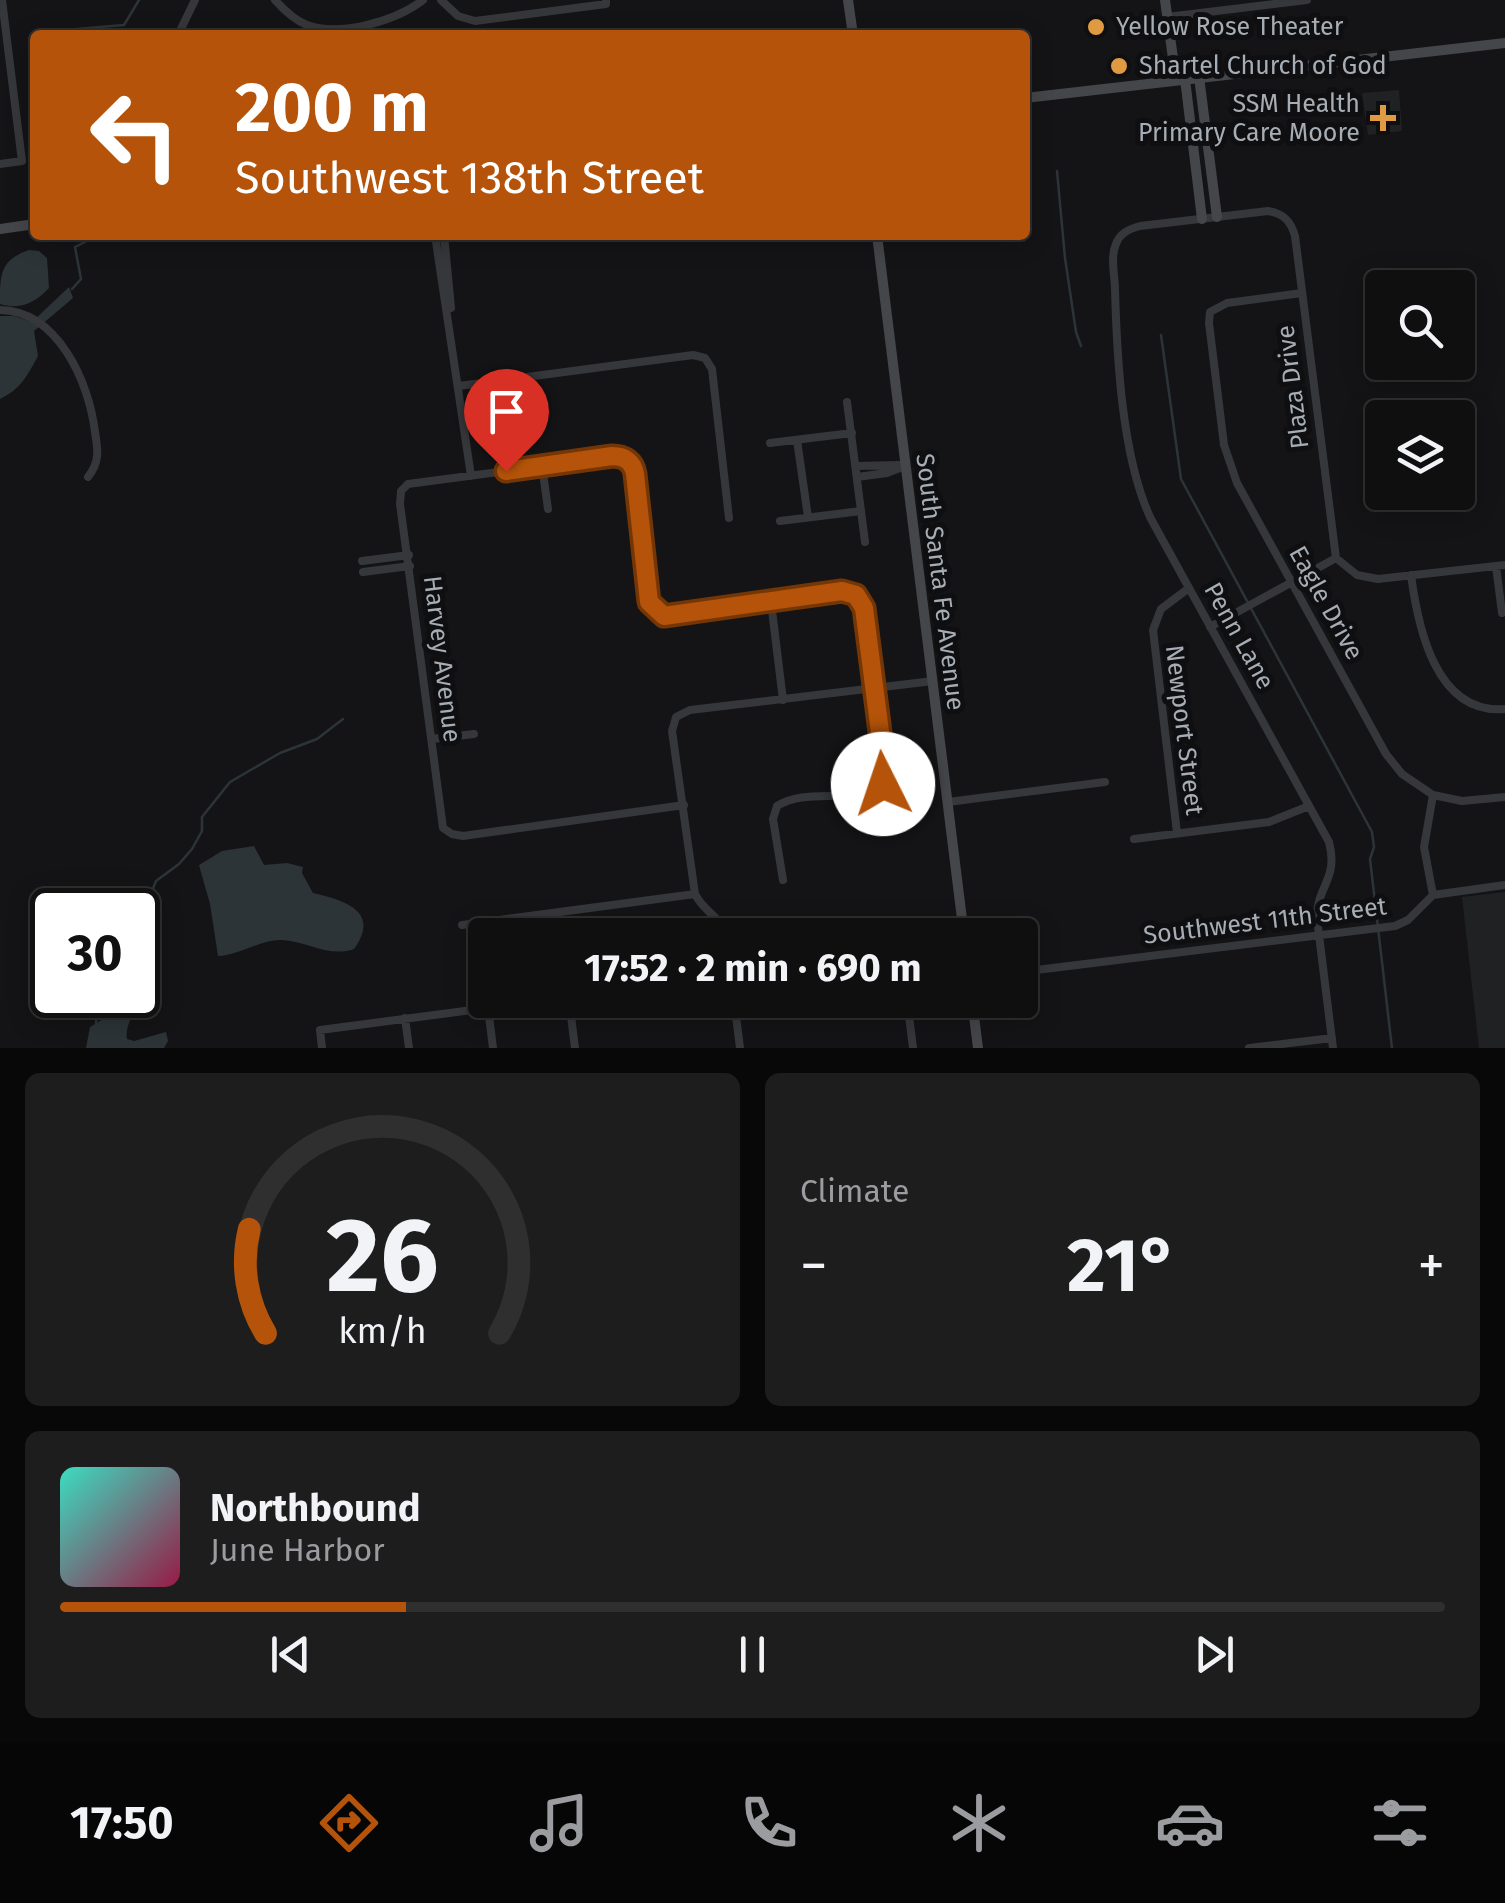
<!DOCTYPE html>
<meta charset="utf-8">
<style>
:root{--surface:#0f0f10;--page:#1d1d1e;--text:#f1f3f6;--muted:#9b9c9f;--line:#2f2f30;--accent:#b45309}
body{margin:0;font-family:"Fira Sans",sans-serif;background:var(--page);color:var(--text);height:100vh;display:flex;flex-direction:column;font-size:38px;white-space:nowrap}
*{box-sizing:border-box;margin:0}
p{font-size:32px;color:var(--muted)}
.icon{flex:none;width:55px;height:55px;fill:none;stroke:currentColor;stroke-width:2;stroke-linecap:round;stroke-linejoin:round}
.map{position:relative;height:1048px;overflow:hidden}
.side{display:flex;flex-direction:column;gap:25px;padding:25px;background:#080809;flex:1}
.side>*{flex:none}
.guide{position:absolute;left:30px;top:30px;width:1000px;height:210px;border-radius:10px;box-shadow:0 5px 25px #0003,0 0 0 2px var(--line);background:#b45309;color:#fff;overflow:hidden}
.tools{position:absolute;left:1365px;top:270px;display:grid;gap:20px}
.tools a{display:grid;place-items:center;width:110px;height:110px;border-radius:10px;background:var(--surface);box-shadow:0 5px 25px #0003,0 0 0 2px var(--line);font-size:50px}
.speed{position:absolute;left:30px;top:888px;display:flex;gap:20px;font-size:50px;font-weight:700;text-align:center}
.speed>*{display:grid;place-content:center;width:130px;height:130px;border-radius:50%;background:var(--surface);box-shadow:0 5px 25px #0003,0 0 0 2px var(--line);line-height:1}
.speed .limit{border:5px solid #111;border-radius:15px;background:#fff;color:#111}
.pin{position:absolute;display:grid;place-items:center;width:85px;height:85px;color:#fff;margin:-102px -42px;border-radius:50% 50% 50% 0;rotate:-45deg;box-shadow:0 0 10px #0007}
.pin .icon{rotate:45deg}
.me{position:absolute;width:110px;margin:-55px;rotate:356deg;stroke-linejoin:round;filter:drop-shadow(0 0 8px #0008)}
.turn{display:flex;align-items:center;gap:35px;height:210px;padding:0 40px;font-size:45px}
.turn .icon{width:130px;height:130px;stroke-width:2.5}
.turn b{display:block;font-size:70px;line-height:85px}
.big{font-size:75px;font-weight:700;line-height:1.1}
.side .tile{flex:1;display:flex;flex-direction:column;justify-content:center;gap:15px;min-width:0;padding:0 35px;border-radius:15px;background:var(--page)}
.side .dial{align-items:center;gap:0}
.dial svg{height:260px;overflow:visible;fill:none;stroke:var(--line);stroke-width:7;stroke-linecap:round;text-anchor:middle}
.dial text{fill:var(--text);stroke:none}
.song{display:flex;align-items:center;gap:30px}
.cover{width:120px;height:120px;border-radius:15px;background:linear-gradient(135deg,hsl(170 70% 55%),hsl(340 70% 35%))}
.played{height:10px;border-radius:5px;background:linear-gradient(90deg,var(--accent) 25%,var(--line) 25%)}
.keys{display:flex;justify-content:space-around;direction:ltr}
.heat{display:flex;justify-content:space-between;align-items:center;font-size:55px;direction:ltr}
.side .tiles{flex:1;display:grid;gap:25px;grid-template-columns:1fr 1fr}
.tile:last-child{grid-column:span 2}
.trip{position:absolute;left:468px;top:918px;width:570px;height:100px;border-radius:10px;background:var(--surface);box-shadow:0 5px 25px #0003,0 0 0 2px var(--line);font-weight:700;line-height:100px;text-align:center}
.dock{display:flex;height:160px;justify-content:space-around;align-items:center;background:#060606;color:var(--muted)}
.dock .icon{width:70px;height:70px}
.dock .active{color:var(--accent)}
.dock b{font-size:45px;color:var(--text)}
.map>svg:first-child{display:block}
.built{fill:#202123}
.water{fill:#2c3438}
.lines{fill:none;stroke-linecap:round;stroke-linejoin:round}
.stream{stroke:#2c3438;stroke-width:2.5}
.street{stroke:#36373a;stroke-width:8}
.secondary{stroke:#44464a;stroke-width:10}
.route-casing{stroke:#753606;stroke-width:25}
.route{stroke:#b45309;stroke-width:18}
.poi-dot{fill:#e09b42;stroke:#0f0f11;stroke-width:4}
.labels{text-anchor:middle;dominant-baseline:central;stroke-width:10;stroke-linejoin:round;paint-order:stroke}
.poi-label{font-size:25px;fill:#a7adb5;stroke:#0f0f11;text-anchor:start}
.street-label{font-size:25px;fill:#a7adb5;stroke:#0f0f11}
</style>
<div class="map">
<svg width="1505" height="1048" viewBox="0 0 1505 1048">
<rect width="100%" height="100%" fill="#141416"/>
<path class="built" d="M 1399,90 L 1402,131 L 1368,135 L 1362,93 Z
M 1505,892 L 1505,1048 L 1479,1048 L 1462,897 Z"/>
<path class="water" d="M 29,250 L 39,251 L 47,258 L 49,288 C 35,303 20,310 0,304 C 0,274 0,260 29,250 Z
M 69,287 L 73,298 L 34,331 L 38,356 C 27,376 21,389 0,399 L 0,316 L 14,316 L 32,322 Z
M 254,846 L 264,865 L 287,863 L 303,867 L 302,873 L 313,893 C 342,900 382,910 354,949 C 330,958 306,941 282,940 C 261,939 240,955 218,956 L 210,904 L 199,865 L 222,851 Z
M 138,987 L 141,993 C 138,1009 124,1024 127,1039 L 134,1041 L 166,1032 L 168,1041 L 164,1048 L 86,1048 L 90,1027 L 116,1011 L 126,995 L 138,995 Z"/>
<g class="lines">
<path class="stream" d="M 64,35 L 77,29 L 124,25 L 139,0
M 1057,171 L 1065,258 L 1076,332 L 1081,346
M 72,289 L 81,279 L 75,247 L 85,242 L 89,235
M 1161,335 L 1181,479 L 1372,832 L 1374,847 L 1370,859 L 1392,1048
M 132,910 L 150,896 L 156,881 L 179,864 L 192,849 L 202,831 L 202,817 L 230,782 L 280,753 L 317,739 L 343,719
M 96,1025 L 97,1009 L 106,995"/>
<path class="street" d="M 275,0 C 284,10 294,20 307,25 C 340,37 396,21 423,0
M 441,0 L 458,16 L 475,21 L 606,4 L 606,0
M 1167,17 L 1307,0
M 178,35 L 195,0
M 0,164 L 22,161 L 2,0
M 435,235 L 471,476
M 444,235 L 451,308
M 1302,293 L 1227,303 L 1210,312 L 1209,323 L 1224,445 L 1237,483 L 1386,754 L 1402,774 L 1433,795 L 1424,847 L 1433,895
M 0,310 C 58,311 89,382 95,432 C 98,450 100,462 88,477
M 459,386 L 693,355 L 705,358 L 712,369 L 729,518
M 847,402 L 865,542
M 797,440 L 808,517
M 770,443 L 852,433
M 542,466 L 548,509
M 856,466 L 900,465
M 857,477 L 887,473 L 905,466
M 780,521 L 861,511
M 362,561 L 409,555
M 1496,566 L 1502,613
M 363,572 L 410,566
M 1411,575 C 1418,628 1436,715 1505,709
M 771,602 L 783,700
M 1210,627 L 1336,558 L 1357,575 L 1378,579 L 1505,565
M 432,739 L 474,734
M 1433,795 L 1462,801 L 1505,797
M 948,802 L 1105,782
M 684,805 L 463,836 L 452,834 L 443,828 L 400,504 L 401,491 L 408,484 L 619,456 L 634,468 L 649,602 L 659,614 L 673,617 L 842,591 L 860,598 L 884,763 L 883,785 C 853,805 807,787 777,806 L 773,819 L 783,880
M 1177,833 L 1153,630 L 1161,609 L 1189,588
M 1134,839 L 1269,822 L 1309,806
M 462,925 L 695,894
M 726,935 C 720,916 703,911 695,894 L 672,731 L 676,717 L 690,710 L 933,681
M 1020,972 L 1395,926 L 1408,920 L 1433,895 L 1505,885
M 569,1000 L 575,1048
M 734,1000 L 740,1048
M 907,1000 L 913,1048
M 488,1008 L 493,1048
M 405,1018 L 409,1048
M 322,1048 L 320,1030 L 548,1000
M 1249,1048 L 1332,1038
M 1333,1048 L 1317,919 C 1316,886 1339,880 1329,842 L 1151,519 C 1122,458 1117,359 1115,290 C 1115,276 1110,257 1116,244 C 1120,233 1129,229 1140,226 L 1268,211 C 1283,213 1291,221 1295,236 L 1336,558"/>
<path class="secondary" d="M 848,0 L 853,35
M 1165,0 L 1176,80
M 1199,77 L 1217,217
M 1185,79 L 1202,219
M 1025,98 L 1505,43
M 0,229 L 35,224
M 877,235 L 964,935
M 972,1000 L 978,1048"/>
</g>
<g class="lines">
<defs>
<path id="route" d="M 506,471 L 612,456 C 625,456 633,462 635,474 L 649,602 L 664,616 L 842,591 L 856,595 L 864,608 L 884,763 L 883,784"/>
</defs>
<use href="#route" class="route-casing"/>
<use href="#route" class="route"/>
</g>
<g class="poi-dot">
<circle cx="1096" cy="27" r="10"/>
<circle cx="1119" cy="66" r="10"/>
<path d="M1378 103h10v10h10v10h-10v10h-10v-10h-10v-10h10z"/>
</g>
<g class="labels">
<g class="poi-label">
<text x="1116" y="27">Yellow Rose Theater</text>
<text x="1139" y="66">Shartel Church of God</text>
<text x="1360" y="104" text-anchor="end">SSM Health<tspan x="1360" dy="29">Primary Care Moore</tspan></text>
</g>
<g class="street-label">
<text transform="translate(1293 387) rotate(-97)">Plaza Drive</text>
<text transform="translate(940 582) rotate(83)">South Santa Fe Avenue</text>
<text transform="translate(1326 603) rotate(61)">Eagle Drive</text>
<text transform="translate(1239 636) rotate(61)">Penn Lane</text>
<text transform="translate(442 659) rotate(83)">Harvey Avenue</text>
<text transform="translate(1184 730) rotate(83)">Newport Street</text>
<text transform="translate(1265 921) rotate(-7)">Southwest 11th Street</text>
</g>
</g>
</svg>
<div class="tools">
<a><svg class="icon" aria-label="search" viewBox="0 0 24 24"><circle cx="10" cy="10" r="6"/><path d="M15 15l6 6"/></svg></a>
<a><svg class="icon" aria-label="layers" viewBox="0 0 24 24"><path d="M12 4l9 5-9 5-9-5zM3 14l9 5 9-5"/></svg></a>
</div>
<div class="speed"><div class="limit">30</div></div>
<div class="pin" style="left:506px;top:471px;background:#d93025"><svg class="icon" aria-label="arrive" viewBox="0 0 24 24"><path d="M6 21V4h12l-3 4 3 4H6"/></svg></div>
<svg class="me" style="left:883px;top:784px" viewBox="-20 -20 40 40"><circle r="19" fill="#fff"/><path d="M0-13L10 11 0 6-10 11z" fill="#b45309"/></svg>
<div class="trip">17:52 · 2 min · 690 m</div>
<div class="guide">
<div class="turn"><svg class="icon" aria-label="left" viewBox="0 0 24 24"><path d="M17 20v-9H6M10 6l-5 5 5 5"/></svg><div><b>200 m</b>Southwest 138th Street</div></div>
</div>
</div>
<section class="side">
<div class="tiles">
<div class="tile dial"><svg viewBox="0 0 100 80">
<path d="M14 69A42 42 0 1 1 86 69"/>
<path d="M14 69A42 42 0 0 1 9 37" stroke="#b45309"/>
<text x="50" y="56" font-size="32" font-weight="700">26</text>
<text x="50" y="72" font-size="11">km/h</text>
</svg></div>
<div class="tile"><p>Climate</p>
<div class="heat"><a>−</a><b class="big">21°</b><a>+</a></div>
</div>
<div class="tile">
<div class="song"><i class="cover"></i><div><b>Northbound</b><p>June Harbor</p></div></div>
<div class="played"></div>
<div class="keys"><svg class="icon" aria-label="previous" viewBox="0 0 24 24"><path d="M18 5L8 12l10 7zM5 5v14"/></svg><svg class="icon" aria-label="pause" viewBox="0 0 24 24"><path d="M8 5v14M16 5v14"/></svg><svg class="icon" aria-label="next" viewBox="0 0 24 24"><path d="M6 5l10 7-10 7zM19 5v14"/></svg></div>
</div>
</div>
</section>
<nav class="dock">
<b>17:50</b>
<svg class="icon active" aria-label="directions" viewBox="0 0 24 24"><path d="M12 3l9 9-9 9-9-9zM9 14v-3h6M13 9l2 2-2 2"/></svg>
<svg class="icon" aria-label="music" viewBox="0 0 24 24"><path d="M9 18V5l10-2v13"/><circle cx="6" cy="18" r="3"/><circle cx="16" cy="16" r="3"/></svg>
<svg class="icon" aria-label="phone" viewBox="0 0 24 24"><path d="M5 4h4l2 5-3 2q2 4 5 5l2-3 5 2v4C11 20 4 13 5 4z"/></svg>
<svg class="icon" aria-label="climate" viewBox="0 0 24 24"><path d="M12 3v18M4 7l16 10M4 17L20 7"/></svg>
<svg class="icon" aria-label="car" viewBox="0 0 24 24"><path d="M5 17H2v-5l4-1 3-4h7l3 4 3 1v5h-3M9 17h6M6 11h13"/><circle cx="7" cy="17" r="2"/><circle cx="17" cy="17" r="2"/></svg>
<svg class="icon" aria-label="filters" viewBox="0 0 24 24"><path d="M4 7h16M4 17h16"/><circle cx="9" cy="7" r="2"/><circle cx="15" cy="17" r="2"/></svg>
</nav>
